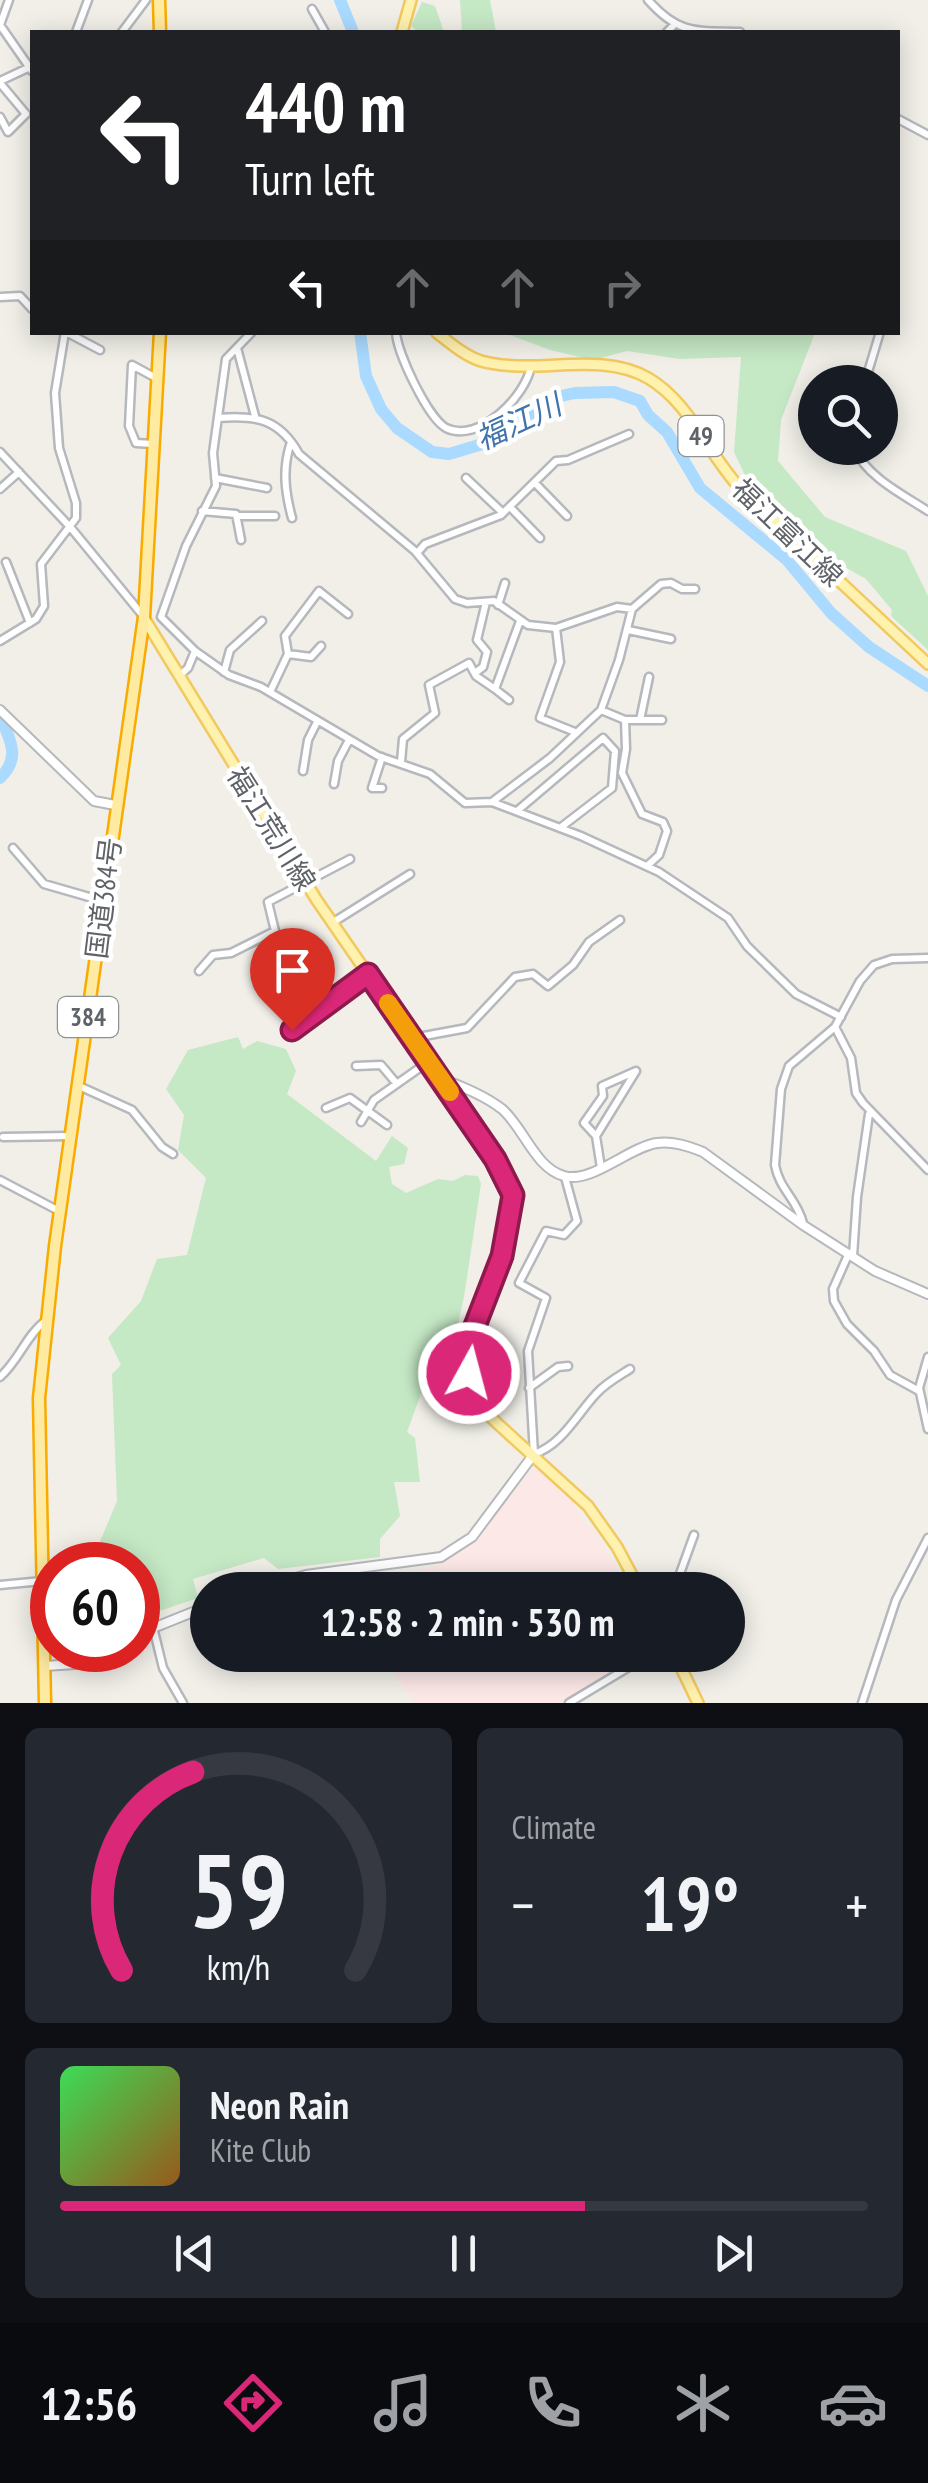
<!DOCTYPE html>
<meta charset="utf-8">
<style>
:root{--surface:#171b24;--page:#242831;--text:#f1f3f6;--muted:#9ea1a6;--line:#363941;--accent:#db2777}
body{margin:0;font-family:"PT Sans Narrow","Noto Sans JP",sans-serif;background:var(--page);color:var(--text);height:100vh;display:flex;flex-direction:column;font-size:38px;white-space:nowrap}
*{box-sizing:border-box;margin:0}
p{font-size:32px;color:var(--muted)}
.icon{flex:none;width:55px;height:55px;fill:none;stroke:currentColor;stroke-width:2;stroke-linecap:round;stroke-linejoin:round}
.map{position:relative;height:1703px;overflow:hidden}
.details{display:flex;flex-direction:column;gap:25px;padding:25px;background:#0d0f14;flex:1}
.details>*{flex:none}
.guide{position:absolute;left:30px;top:30px;width:870px;height:305px;border-radius:0px;box-shadow:0 5px 25px #0003;background:#202124;color:#fff;overflow:hidden}
.controls{position:absolute;left:798px;top:365px;display:grid;gap:20px}
.controls a{display:grid;place-items:center;width:100px;height:100px;border-radius:50%;background:var(--surface);box-shadow:0 5px 25px #0003;font-size:50px}
.speed{position:absolute;left:30px;top:1542px;display:flex;gap:20px;font-size:50px;font-weight:700;text-align:center}
.speed>*{display:grid;place-content:center;width:130px;height:130px;border-radius:50%;background:var(--surface);box-shadow:0 5px 25px #0003;line-height:1}
.speed .limit{border:15px solid #d22;background:#fff;color:#111}
.pin{position:absolute;display:grid;place-items:center;width:85px;height:85px;color:#fff;margin:-102px -42px;border-radius:50% 50% 50% 0;rotate:-45deg;box-shadow:0 0 10px #0007}
.pin .icon{rotate:45deg}
.me{position:absolute;width:110px;margin:-55px;rotate:7deg;stroke-linejoin:round;filter:drop-shadow(0 0 8px #0008)}
.turn{display:flex;align-items:center;gap:35px;height:210px;padding:0 50px;font-size:45px}
.turn .icon{width:130px;height:130px;stroke-width:2.5}
.turn b{display:block;font-size:70px;line-height:85px}
.lanes{display:flex;align-items:center;height:95px;padding:0 50px;background:#0003;justify-content:center;gap:50px;direction:ltr}
.lanes .off{opacity:.35}
.big{font-size:75px;font-weight:600;line-height:1.1}
.details .widget{flex:1;display:flex;flex-direction:column;justify-content:center;gap:15px;min-width:0;padding:0 35px;border-radius:15px;background:var(--page)}
.details .dial{align-items:center;gap:0}
.dial svg{height:260px;overflow:visible;fill:none;stroke:var(--line);stroke-width:7;stroke-linecap:round;text-anchor:middle}
.dial text{fill:var(--text);stroke:none}
.song{display:flex;align-items:center;gap:30px}
.cover{width:120px;height:120px;border-radius:15px;background:linear-gradient(135deg,hsl(130 70% 55%),hsl(30 70% 35%))}
.played{height:10px;border-radius:5px;background:linear-gradient(90deg,var(--accent) 65%,var(--line) 65%)}
.keys{display:flex;justify-content:space-around;direction:ltr}
.heat{display:flex;justify-content:space-between;align-items:center;font-size:55px;direction:ltr}
.details .tiles{flex:1;display:grid;gap:25px;grid-template-columns:1fr 1fr}
.widget:last-child{grid-column:span 2}
.trip{position:absolute;left:190px;top:1572px;width:555px;height:100px;border-radius:50px;background:var(--surface);box-shadow:0 5px 25px #0003;font-weight:600;line-height:100px;text-align:center}
.tab-bar{display:flex;height:160px;justify-content:space-around;align-items:center;background:#090b0e;color:var(--muted)}
.tab-bar .icon{width:70px;height:70px}
.tab-bar .selected{color:var(--accent)}
.tab-bar b{font-size:45px;color:var(--text)}
.map>svg:first-child{display:block}
.medical{fill:#fce8e6}
.green{fill:#c5e8c5}
.lines{fill:none;stroke-linecap:round;stroke-linejoin:round}
.river{stroke:#aadaff;stroke-width:12}
.minor-casing{stroke:#b5b8bc;stroke-width:11}
.tertiary-casing{stroke:#b5b8bc;stroke-width:12}
.primary-casing{stroke:#f2c960;stroke-width:14}
.trunk-casing{stroke:#f9ab00;stroke-width:15}
.minor{stroke:#fff;stroke-width:6}
.tertiary{stroke:#fff;stroke-width:8}
.primary{stroke:#fff2af;stroke-width:9}
.trunk{stroke:#feeaa1;stroke-width:10}
.route-casing{stroke:#8e194d;stroke-width:25}
.route{stroke:#db2777;stroke-width:18}
.slow{stroke:#f59e0b;stroke-width:18}
.labels{text-anchor:middle;dominant-baseline:central;stroke-width:9;stroke-linejoin:round;paint-order:stroke}
.shield{fill:#fff;stroke:#8f9295;stroke-width:2.5}
.shield-label{font-size:25px;font-weight:bold;fill:#5f6368}
.street-label{font-size:28px;fill:#5f6368;stroke:#fff}
.water-label{font-size:30px;font-style:italic;fill:#4174aa;stroke:#fff}
</style>
<div class="map">
<svg width="928" height="1703" viewBox="0 0 928 1703">
<rect width="100%" height="100%" fill="#f1efe8"/>
<path class="medical" d="M 535,1466 L 543,1468 L 572,1499 L 583,1522 L 595,1531 L 630,1590 L 338,1590 L 439,1565 L 472,1542 Z
M 382,1655 L 639,1655 L 560,1703 L 415,1703 Z"/>
<path class="green" d="M 460,0 L 490,0 L 496,32 L 462,32 Z
M 422,2 L 435,6 L 444,32 L 418,32 L 411,26 Z
M 505,333 L 815,333 L 781,420 L 778,461 L 825,517 L 906,551 L 928,596 L 928,650 L 891,616 L 892,610 L 866,579 L 827,557 L 753,492 L 734,452 L 741,357 L 680,359 L 627,351 L 593,360 L 550,350 Z
M 238,1037 L 243,1049 L 257,1041 L 286,1049 L 296,1071 L 287,1094 L 376,1161 L 392,1136 L 408,1148 L 404,1164 L 389,1167 L 392,1184 L 406,1193 L 438,1179 L 453,1181 L 465,1175 L 478,1176 L 481,1184 L 464,1297 L 451,1354 L 459,1385 L 422,1391 L 407,1432 L 415,1438 L 420,1482 L 394,1482 L 400,1516 L 380,1539 L 380,1557 L 278,1569 L 264,1558 L 193,1579 L 198,1598 L 145,1616 L 138,1609 L 138,1565 L 91,1563 L 117,1501 L 112,1374 L 121,1365 L 108,1338 L 141,1301 L 157,1259 L 187,1255 L 206,1178 L 178,1150 L 184,1115 L 166,1089 L 188,1050 Z"/>
<g class="lines">
<path class="river" d="M 340,0 L 353,32
M 360,332 L 366,376 L 381,409 L 397,428 L 432,452 L 449,454 L 486,443 L 556,397 L 575,393 L 614,392 L 640,401 L 648,415 L 667,432 L 700,488 L 787,560 L 831,613 L 869,647 L 928,686
M 0,714 C 8,738 23,756 0,778"/>
<defs>
<path id="minor" d="M 648,0 C 679,35 696,31 740,32
M 312,9 L 325,32
M 0,25 L 32,71
M 0,25 L 9,0
M 76,32 L 88,0
M 122,32 L 146,0
M 667,32 L 674,25
M 0,81 L 30,67
M 0,83 L 26,114 L 8,132 L 0,117
M 898,119 L 928,135
M 0,297 L 20,296 L 32,309
M 66,332 L 100,350
M 252,332 L 226,359 L 213,453 L 216,486 L 186,546 L 161,617 L 195,651 L 229,675 L 261,687 L 378,756 L 430,774 L 465,803 L 492,802 L 581,836 L 659,872 L 728,918 L 747,946 L 796,994 L 841,1017
M 396,332 C 397,353 428,418 446,428 C 479,444 526,396 531,366
M 237,348 L 255,416
M 865,382 L 880,332
M 218,418 C 255,415 279,418 299,454 L 415,551 L 455,599 L 467,603 L 494,601 L 528,625 L 556,628 L 617,607 L 632,609
M 291,442 C 282,468 285,492 292,518
M 154,444 L 136,443 L 129,426 L 132,365 L 158,379
M 854,448 C 867,477 902,494 928,511
M 0,452 L 71,528 L 144,617
M 215,478 L 267,488
M 466,478 L 503,513
M 535,483 L 567,516
M 0,489 L 19,472
M 510,507 L 540,538
M 202,511 L 236,514 L 241,540
M 236,516 L 275,516
M 417,553 L 425,544 L 501,515 L 556,461 L 568,460 L 629,434
M 6,562 L 30,623
M 498,605 L 505,583
M 556,628 L 560,662 L 540,718 L 575,732
M 628,630 L 671,639
M 0,641 L 36,619 L 44,606 L 41,564 L 76,518 L 76,503 L 59,448 L 55,393 L 65,332
M 288,654 L 311,657 L 321,646
M 224,672 L 230,650 L 262,621
M 475,673 L 483,667 L 487,652 L 477,640 L 486,602
M 179,676 L 188,668 L 195,651
M 495,689 L 509,700
M 270,692 L 288,654 L 285,636 L 319,591 L 348,614
M 625,720 L 662,720
M 640,720 L 649,677
M 382,757 L 372,788 L 382,788
M 401,762 L 403,739 L 435,713 L 429,685 L 469,663 L 476,676 L 495,689 L 520,621
M 303,771 L 308,740 L 317,722
M 334,784 L 338,761 L 349,740
M 492,802 L 550,758 L 601,710
M 517,811 L 603,738 L 615,751 L 612,788 L 560,828
M 13,848 L 44,884 L 103,901
M 647,866 L 659,855 L 667,831 L 663,822 L 642,814 L 622,773 L 626,749 L 625,720 L 601,710 L 619,660 L 632,609 L 661,584 L 671,583 L 682,589 L 695,589
M 332,923 L 410,874
M 199,971 L 213,955 L 231,953 L 275,931 L 268,902 L 350,859
M 835,1027 L 851,1058 L 856,1093 L 863,1103 L 928,1170
M 292,1029 L 368,975
M 413,1038 L 467,1028 L 515,977 L 533,974 L 548,986 L 573,965 L 589,942 L 620,920
M 356,1066 L 381,1065 L 397,1084
M 79,1086 L 132,1110 L 162,1147 L 173,1154
M 326,1108 L 350,1098 L 387,1125
M 361,1122 L 374,1100 L 428,1062
M 596,1136 L 584,1123 L 603,1096 L 602,1086 L 636,1071 L 596,1136 L 601,1168
M 3,1137 L 71,1136
M 565,1177 L 577,1221 L 564,1235 L 546,1231 L 519,1283 L 546,1298 L 528,1351 L 534,1454 C 562,1445 577,1414 597,1393 C 606,1383 619,1376 630,1369
M 0,1180 L 59,1211
M 803,1223 C 797,1199 779,1189 775,1165 L 781,1089 L 789,1066 L 835,1027 L 860,981 L 874,965 L 892,959 L 928,958
M 849,1253 L 833,1289 L 834,1301 L 847,1324 L 874,1351 L 890,1375 L 919,1391
M 853,1256 L 857,1197 L 869,1114
M 928,1357 L 919,1388 L 928,1429
M 0,1377 C 19,1360 26,1336 45,1321
M 529,1388 L 558,1367 L 568,1366
M 0,1585 L 42,1581
M 674,1590 L 694,1535
M 153,1627 L 163,1668 L 183,1703
M 569,1703 L 649,1655
M 862,1703 L 896,1600 L 928,1538"/>
<path id="tertiary" d="M 0,710 L 94,801 L 115,805
M 440,1078 C 460,1086 484,1095 502,1109 C 524,1128 535,1168 564,1176 C 591,1184 629,1147 657,1143 C 673,1141 688,1146 703,1152 L 803,1225 L 875,1271 L 928,1294
M 253,1590 L 306,1575 L 441,1557 L 472,1537 L 534,1454
M 138,1634 L 208,1606
M 45,1666 L 90,1663 L 107,1650"/>
<path id="primary" d="M 402,32 L 411,0
M 436,332 C 450,343 465,356 481,361 C 535,376 599,350 648,378 C 691,403 708,455 741,489 L 928,664
M 144,618 L 316,899 L 495,1159 L 513,1195 L 501,1256 L 473,1331 L 468,1353 L 473,1393 L 482,1409 L 498,1424 L 588,1506 L 617,1547 L 640,1590
M 675,1655 L 698,1703"/>
<path id="trunk" d="M 159,0 L 160,32
M 45,1703 L 39,1398 L 55,1246 L 144,617 L 160,332"/>
</defs>
<use href="#minor" class="minor-casing"/>
<use href="#tertiary" class="tertiary-casing"/>
<use href="#primary" class="primary-casing"/>
<use href="#trunk" class="trunk-casing"/>
<use href="#minor" class="minor"/>
<use href="#tertiary" class="tertiary"/>
<use href="#primary" class="primary"/>
<use href="#trunk" class="trunk"/>
</g>
<g class="lines">
<defs>
<path id="route" d="M 292,1030 L 368,974 L 495,1159 L 513,1195 L 502,1256 L 473,1331 L 468,1353 L 469,1373"/>
</defs>
<use href="#route" class="route-casing"/>
<use href="#route" class="route"/>
<path class="slow" d="M 388,1003 L 450,1092"/>
</g>
<g class="labels">
<g class="shield">
<rect x="678.5" y="416" width="45" height="40" rx="8"/>
<rect x="58" y="997" width="60" height="40" rx="8"/>
</g>
<g class="shield-label">
<text x="701" y="436">49</text>
<text x="88" y="1017">384</text>
</g>
<g class="street-label">
<text transform="translate(788 532) rotate(44)">福江富江線</text>
<text transform="translate(272 828) rotate(58)">福江荒川線</text>
<text transform="translate(103 898) rotate(-83)">国道384号</text>
</g>
<g class="water-label">
<text transform="translate(518 421) rotate(-25)">福江川</text>
</g>
</g>
</svg>
<div class="controls">
<a><svg class="icon" aria-label="search" viewBox="0 0 24 24"><circle cx="10" cy="10" r="6"/><path d="M15 15l6 6"/></svg></a>
</div>
<div class="speed"><div class="limit">60</div></div>
<div class="pin" style="left:292px;top:1030px;background:#d93025"><svg class="icon" aria-label="arrive" viewBox="0 0 24 24"><path d="M6 21V4h12l-3 4 3 4H6"/></svg></div>
<svg class="me" style="left:469px;top:1373px" viewBox="-20 -20 40 40"><circle r="17" fill="#db2777" stroke="#fff" stroke-width="3"/><path d="M0-11L8 9 0 5-8 9z" fill="#fff"/></svg>
<div class="trip">12:58 · 2 min · 530 m</div>
<div class="guide">
<div class="turn"><svg class="icon" aria-label="left" viewBox="0 0 24 24"><path d="M17 20v-9H6M10 6l-5 5 5 5"/></svg><div><b>440 m</b>Turn left</div></div>
<div class="lanes"><svg class="icon" aria-label="left" viewBox="0 0 24 24"><path d="M17 20v-9H6M10 6l-5 5 5 5"/></svg><svg class="icon off" aria-label="ahead" viewBox="0 0 24 24"><path d="M12 20V5M6 11l6-6 6 6"/></svg><svg class="icon off" aria-label="ahead" viewBox="0 0 24 24"><path d="M12 20V5M6 11l6-6 6 6"/></svg><svg class="icon off" aria-label="right" viewBox="0 0 24 24"><path d="M7 20v-9h11M14 6l5 5-5 5"/></svg></div>
</div>
</div>
<section class="details">
<div class="tiles">
<div class="widget dial"><svg viewBox="0 0 100 80">
<path d="M14 69A42 42 0 1 1 86 69"/>
<path d="M14 69A42 42 0 0 1 36 8" stroke="#db2777"/>
<text x="50" y="56" font-size="32" font-weight="700">59</text>
<text x="50" y="72" font-size="11">km/h</text>
</svg></div>
<div class="widget"><p>Climate</p>
<div class="heat"><a>−</a><b class="big">19°</b><a>+</a></div>
</div>
<div class="widget">
<div class="song"><i class="cover"></i><div><b>Neon Rain</b><p>Kite Club</p></div></div>
<div class="played"></div>
<div class="keys"><svg class="icon" aria-label="previous" viewBox="0 0 24 24"><path d="M18 5L8 12l10 7zM5 5v14"/></svg><svg class="icon" aria-label="pause" viewBox="0 0 24 24"><path d="M8 5v14M16 5v14"/></svg><svg class="icon" aria-label="next" viewBox="0 0 24 24"><path d="M6 5l10 7-10 7zM19 5v14"/></svg></div>
</div>
</div>
</section>
<nav class="tab-bar">
<b>12:56</b>
<svg class="icon selected" aria-label="directions" viewBox="0 0 24 24"><path d="M12 3l9 9-9 9-9-9zM9 14v-3h6M13 9l2 2-2 2"/></svg>
<svg class="icon" aria-label="music" viewBox="0 0 24 24"><path d="M9 18V5l10-2v13"/><circle cx="6" cy="18" r="3"/><circle cx="16" cy="16" r="3"/></svg>
<svg class="icon" aria-label="phone" viewBox="0 0 24 24"><path d="M5 4h4l2 5-3 2q2 4 5 5l2-3 5 2v4C11 20 4 13 5 4z"/></svg>
<svg class="icon" aria-label="climate" viewBox="0 0 24 24"><path d="M12 3v18M4 7l16 10M4 17L20 7"/></svg>
<svg class="icon" aria-label="car" viewBox="0 0 24 24"><path d="M5 17H2v-5l4-1 3-4h7l3 4 3 1v5h-3M9 17h6M6 11h13"/><circle cx="7" cy="17" r="2"/><circle cx="17" cy="17" r="2"/></svg>
</nav>
